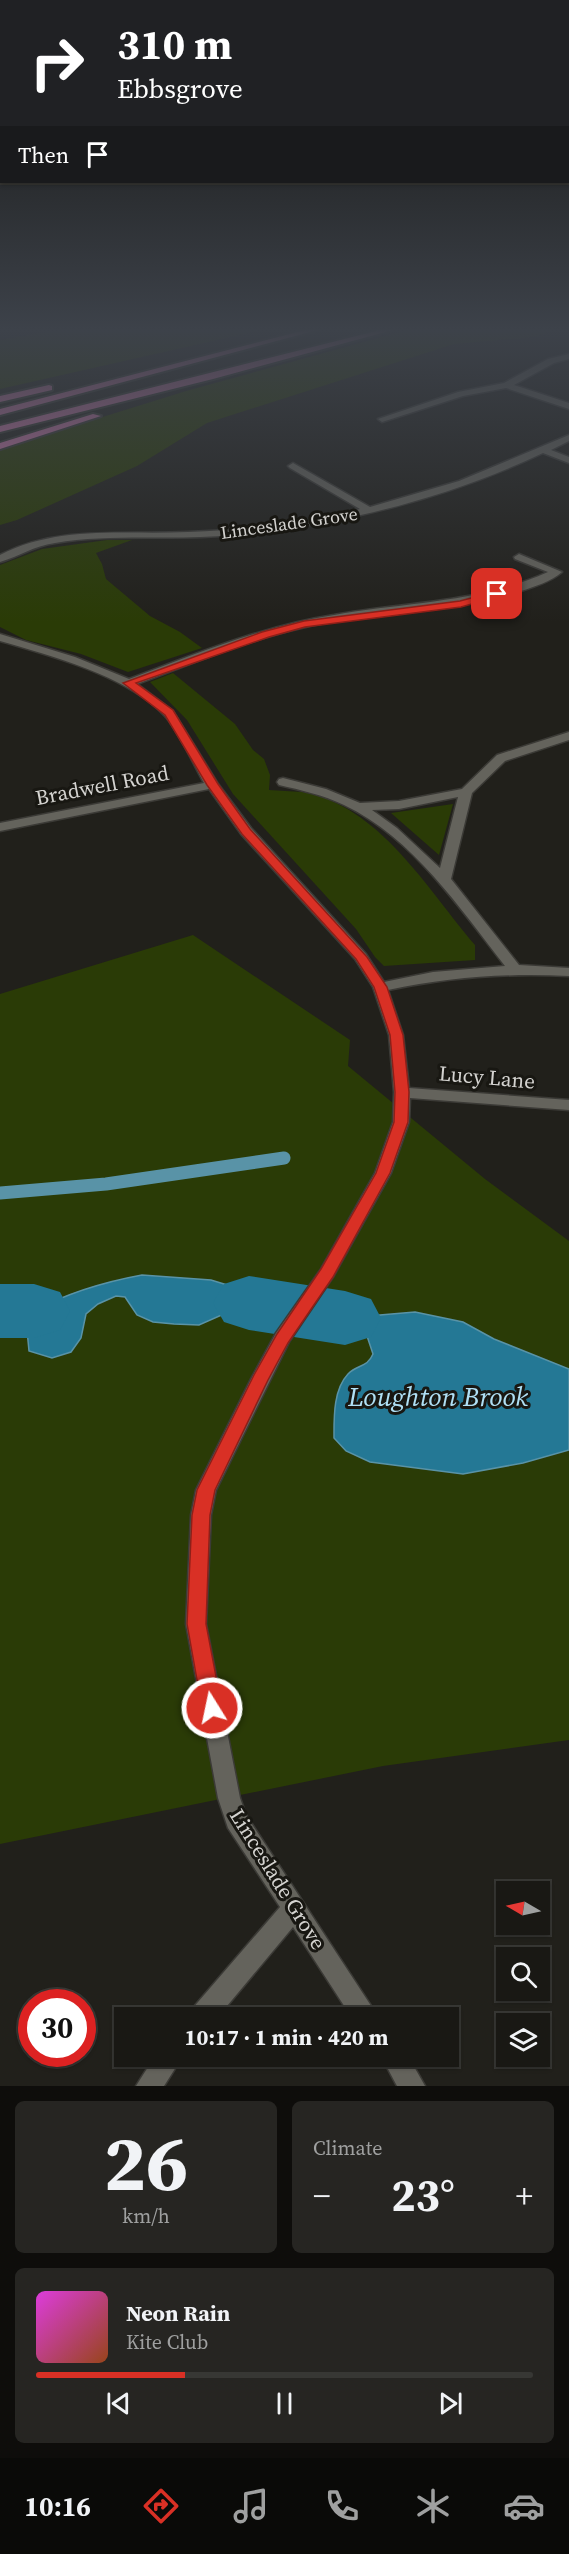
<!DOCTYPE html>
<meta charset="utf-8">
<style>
:root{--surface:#191814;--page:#262522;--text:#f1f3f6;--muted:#9fa0a0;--line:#373734;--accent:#d93025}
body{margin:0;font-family:"Source Serif 4",serif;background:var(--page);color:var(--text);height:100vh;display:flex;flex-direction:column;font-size:22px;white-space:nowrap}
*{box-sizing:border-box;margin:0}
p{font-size:20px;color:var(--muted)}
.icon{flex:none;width:33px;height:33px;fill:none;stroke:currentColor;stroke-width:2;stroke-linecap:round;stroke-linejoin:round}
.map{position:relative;height:2086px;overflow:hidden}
.panel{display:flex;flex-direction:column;gap:15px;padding:15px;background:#0e0d0b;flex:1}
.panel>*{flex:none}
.banner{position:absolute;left:0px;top:0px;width:570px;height:183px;box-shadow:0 2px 4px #0004,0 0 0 2px var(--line);background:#202124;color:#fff;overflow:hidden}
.needle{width:39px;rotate:279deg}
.fabs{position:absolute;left:496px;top:1881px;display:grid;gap:12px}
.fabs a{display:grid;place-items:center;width:54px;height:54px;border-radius:0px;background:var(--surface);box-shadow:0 2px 4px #0004,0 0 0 2px var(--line);font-size:30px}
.speed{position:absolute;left:18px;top:1989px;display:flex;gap:12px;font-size:30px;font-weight:700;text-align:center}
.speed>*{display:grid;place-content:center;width:78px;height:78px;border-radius:50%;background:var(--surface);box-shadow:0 2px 4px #0004,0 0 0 2px var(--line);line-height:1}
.speed .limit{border:9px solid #d22;background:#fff;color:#111}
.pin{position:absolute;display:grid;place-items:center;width:51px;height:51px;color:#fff;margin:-26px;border-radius:12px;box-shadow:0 3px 9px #0006}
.me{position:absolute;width:66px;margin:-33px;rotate:350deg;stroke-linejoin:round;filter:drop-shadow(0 0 4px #0008)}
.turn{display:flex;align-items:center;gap:21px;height:126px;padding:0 18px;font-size:27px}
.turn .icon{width:78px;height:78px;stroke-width:2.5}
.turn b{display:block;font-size:42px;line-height:51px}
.then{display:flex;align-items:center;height:57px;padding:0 18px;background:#0003;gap:12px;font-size:22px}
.big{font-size:45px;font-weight:700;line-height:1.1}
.panel .tile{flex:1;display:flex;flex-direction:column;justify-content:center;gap:9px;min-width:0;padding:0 21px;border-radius:9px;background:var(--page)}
.panel .dial{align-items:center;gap:0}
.dial b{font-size:78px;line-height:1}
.song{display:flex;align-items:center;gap:18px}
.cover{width:72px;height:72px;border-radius:9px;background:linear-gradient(135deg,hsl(300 70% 55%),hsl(20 70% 35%))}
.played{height:6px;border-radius:3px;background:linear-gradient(90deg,var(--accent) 30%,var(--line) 30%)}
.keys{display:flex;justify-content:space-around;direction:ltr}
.heat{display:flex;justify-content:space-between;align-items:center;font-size:33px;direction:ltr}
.panel .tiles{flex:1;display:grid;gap:15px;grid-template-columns:1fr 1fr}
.tile:last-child{grid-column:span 2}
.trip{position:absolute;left:114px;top:2007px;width:345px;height:60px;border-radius:0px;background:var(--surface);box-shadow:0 2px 4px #0004,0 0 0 2px var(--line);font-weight:700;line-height:60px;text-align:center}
.tab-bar{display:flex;height:96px;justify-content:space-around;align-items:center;background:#0a0a08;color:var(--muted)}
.tab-bar .icon{width:42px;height:42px}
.tab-bar .selected{color:var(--accent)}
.tab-bar b{font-size:27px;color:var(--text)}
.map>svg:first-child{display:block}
.green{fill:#2a3b06}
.water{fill:#247895;stroke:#5993a7;stroke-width:1.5}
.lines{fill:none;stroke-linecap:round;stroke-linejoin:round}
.stream{stroke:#5993a7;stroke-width:13}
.river{fill:#247895;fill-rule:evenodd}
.minor-casing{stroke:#3b3a36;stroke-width:3}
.trunk-casing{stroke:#3b3a36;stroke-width:4}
.minor{fill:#64635c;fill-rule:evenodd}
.trunk{fill:#c976a9;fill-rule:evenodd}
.route{fill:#d93025;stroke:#8d1f18;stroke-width:1.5}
.labels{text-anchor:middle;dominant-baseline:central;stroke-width:6;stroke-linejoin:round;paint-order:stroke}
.far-street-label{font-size:18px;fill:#d4d3d0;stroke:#181712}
.street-label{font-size:21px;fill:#d4d3d0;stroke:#181712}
.near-water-label{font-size:27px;font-style:italic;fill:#b0e0f5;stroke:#181712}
</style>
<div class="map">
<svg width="569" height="2086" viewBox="0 0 569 2086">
<rect width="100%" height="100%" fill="#21201b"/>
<path class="green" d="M 58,330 L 262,330 L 0,389 L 0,340 Z
M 407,330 L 554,330 L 534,337 L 454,344 L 207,423 L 137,466 L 17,520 L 0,525 L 0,449 L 186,391 Z
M 107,540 L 132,540 L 96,553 L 102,564 L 106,579 L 150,616 L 180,632 L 202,648 L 128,672 L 81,654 L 26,640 L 0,627 L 0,565 L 42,549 Z
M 173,673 L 235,724 L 253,750 L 264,759 L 270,775 L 269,790 C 280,791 291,791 302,792 C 379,805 428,890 475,945 L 475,960 L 384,966 L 375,957 L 356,929 L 233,794 L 187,720 L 150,682 Z
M 453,804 L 439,855 L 391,813 Z
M 193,935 L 350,1040 L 348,1066 L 485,1179 L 569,1241 L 569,1740 L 383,1766 L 0,1844 L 0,994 Z"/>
<path class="water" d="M 142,1275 L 211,1280 L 237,1288 L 249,1303 L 199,1325 L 174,1324 L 153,1322 L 137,1315 L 125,1297 L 116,1296 L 98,1304 L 86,1314 L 81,1338 L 71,1352 L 52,1358 L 29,1351 L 27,1330 L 34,1311 C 69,1292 104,1282 142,1275 Z
M 415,1312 L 463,1322 L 494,1339 L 569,1369 L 569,1450 L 523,1463 L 463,1474 L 370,1462 L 346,1451 L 334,1438 C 334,1418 333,1390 348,1374 C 358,1364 367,1368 373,1354 L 367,1336 L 345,1329 L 345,1318 Z"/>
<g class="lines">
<path class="stream" d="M 0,1193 L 106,1184 L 284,1158"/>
<path class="river" d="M 249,1276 L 345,1291 L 371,1299 L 381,1318 L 371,1337 L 345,1345 L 249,1330 L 224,1322 L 213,1303 L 224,1284 Z
M 0,1284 L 34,1284 L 60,1292 L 70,1311 L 60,1330 L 34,1338 L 0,1338 Z"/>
<defs>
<path id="minor" d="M 569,354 L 569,359 L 554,363 L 514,385 L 569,403 L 569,409 L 506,388 L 463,396 L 382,422 L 378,419 L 458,392 L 504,383 L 548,359 Z
M 569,435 L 569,441 L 551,450 L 569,457 L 569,463 L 543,453 C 445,499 341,525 233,535 C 175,541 112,533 55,543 C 33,546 20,556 0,562 L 0,555 C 58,525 125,535 188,532 C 246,530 305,523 360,509 L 290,468 L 288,466 L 293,463 L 370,507 L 459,481 Z
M 519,554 L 562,572 C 552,581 534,587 521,591 C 449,613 374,610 301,628 C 245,641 191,664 137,684 L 173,711 L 218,784 L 251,828 L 366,954 L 384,982 L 433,972 L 505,966 C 459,907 413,838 344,805 C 323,795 301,790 279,785 L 277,782 L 279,779 L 283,778 L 326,789 L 360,803 L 399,801 L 462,789 L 497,755 L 569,732 L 569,740 L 505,761 L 472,793 L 451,879 L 519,965 L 569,968 L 569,976 C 505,973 450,977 388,990 L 403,1035 L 409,1088 L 569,1100 L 569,1110 L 410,1098 L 409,1122 L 391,1173 L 333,1277 L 289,1342 L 216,1490 L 211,1515 L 206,1624 L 240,1798 L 246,1815 L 379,2018 L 352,2018 L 293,1927 L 217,2018 L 189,2018 L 192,2009 L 280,1907 L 228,1828 L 218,1798 L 186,1624 L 191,1515 L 196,1490 L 251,1379 L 276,1333 L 321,1269 L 375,1173 L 393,1122 L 394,1092 L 389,1035 L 373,987 L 355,959 L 241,834 L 209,789 L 0,831 L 0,823 L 204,783 C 194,765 177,728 164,715 C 126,675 51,656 0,641 L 0,634 L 75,657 L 129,679 C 196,654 263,626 334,615 C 407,602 479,603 548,572 L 515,559 L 514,557 ZM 458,797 L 440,868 L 397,828 L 372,810 L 399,809 Z
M 155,2056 L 183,2056 L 164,2086 L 136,2086 Z
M 381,2056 L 408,2056 L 425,2086 L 397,2086 Z"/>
<path id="trunk" d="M 305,330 L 318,330 L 0,415 L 0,409 Z
M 380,330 L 393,330 L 213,379 L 0,432 L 0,426 Z
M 49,385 L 52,386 L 52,390 L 0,402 L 0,396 Z
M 93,414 L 101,416 L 0,449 L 0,443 Z"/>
</defs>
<use href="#minor" class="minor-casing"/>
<use href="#trunk" class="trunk-casing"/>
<use href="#minor" class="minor"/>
<use href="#trunk" class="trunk"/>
</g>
<linearGradient id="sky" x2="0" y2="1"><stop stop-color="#12120f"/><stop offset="0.53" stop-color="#3d424a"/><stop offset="1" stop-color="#3d424a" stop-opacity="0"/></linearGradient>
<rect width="569" height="622" fill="url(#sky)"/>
<path class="route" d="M 497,591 L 502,594 L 501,596 L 461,607 L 305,627 L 269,637 L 136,683 L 173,710 L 218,784 L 250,829 L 367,957 L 387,987 L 403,1035 L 409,1092 L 408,1122 L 390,1173 L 333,1277 L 288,1343 L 268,1380 L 215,1490 L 210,1515 L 206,1624 L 222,1708 L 219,1714 L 212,1717 L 205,1714 L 202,1708 L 187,1624 L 192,1515 L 197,1490 L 254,1375 L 277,1334 L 321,1269 L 376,1173 L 394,1122 L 395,1092 L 390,1035 L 374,987 L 356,959 L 242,834 L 207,785 L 165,715 L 123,683 L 262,632 L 304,621 L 460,601 Z"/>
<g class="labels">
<g class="far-street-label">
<text transform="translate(289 523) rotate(-8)">Linceslade Grove</text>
</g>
<g class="street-label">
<text transform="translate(102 785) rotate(-11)">Bradwell Road</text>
<text transform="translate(487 1077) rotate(5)">Lucy Lane</text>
<text transform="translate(278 1879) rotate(58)">Linceslade Grove</text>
</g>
<g class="near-water-label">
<text x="438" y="1396">Loughton Brook</text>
</g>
</g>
</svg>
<div class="fabs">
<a><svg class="needle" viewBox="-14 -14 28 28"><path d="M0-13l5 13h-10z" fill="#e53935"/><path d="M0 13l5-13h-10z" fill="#9fa0a0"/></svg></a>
<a><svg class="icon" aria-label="search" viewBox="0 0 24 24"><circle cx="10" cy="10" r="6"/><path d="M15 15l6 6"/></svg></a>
<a><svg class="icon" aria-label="layers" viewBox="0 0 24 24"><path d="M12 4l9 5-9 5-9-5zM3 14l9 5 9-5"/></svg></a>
</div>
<div class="speed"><div class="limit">30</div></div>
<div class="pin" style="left:497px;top:594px;background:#d93025"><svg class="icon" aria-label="arrive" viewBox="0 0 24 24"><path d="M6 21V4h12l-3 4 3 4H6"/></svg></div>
<svg class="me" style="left:212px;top:1708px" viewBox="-20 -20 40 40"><circle r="17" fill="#d93025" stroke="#fff" stroke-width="3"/><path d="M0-11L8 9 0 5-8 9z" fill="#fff"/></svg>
<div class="trip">10:17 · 1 min · 420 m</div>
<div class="banner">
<div class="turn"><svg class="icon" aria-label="right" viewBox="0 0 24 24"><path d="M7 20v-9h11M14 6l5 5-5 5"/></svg><div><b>310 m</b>Ebbsgrove</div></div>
<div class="then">Then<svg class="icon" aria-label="arrive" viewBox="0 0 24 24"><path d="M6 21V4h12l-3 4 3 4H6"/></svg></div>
</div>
</div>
<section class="panel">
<div class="tiles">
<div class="tile dial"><b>26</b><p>km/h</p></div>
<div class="tile"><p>Climate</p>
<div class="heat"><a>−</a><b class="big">23°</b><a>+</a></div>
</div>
<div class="tile">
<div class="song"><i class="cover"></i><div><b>Neon Rain</b><p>Kite Club</p></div></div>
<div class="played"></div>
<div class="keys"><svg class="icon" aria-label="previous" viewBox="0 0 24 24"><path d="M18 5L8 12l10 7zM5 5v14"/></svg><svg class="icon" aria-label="pause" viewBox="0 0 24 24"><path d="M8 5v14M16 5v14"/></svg><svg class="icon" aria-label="next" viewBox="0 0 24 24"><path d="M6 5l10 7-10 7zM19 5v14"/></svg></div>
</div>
</div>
</section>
<nav class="tab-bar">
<b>10:16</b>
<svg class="icon selected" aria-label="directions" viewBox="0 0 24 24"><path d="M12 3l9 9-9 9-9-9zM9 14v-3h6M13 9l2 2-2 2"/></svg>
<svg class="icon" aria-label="music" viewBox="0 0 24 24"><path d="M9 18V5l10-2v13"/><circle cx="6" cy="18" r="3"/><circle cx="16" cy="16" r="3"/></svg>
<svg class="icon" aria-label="phone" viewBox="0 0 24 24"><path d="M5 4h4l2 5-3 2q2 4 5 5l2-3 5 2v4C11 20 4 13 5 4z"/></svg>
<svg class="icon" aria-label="climate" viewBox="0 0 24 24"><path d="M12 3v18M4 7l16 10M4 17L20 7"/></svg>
<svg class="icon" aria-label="car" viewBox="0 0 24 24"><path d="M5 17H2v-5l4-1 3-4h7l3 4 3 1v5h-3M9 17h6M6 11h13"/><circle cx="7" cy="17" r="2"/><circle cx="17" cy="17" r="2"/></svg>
</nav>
